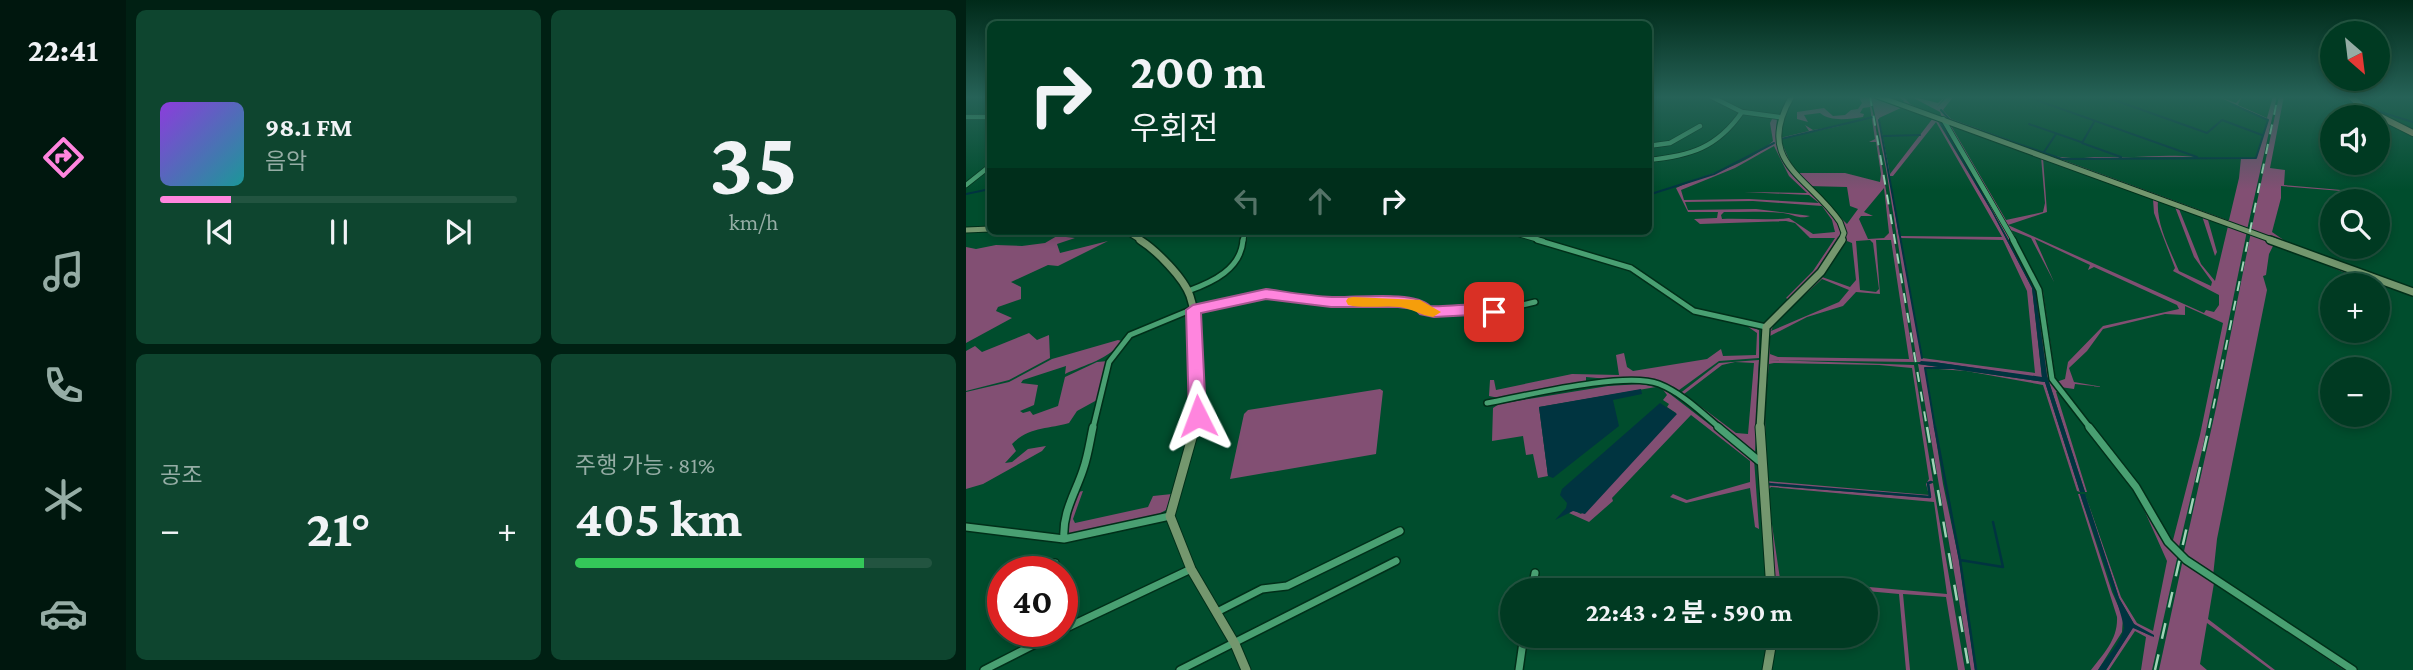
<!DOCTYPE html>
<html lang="ko">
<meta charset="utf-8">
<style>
:root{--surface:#003a22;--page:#0e452f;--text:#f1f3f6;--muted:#95ada5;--line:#225440;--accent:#ff85de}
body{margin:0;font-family:"Crimson Pro","Noto Sans KR",serif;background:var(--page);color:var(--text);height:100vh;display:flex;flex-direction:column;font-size:26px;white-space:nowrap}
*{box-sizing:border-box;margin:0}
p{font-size:23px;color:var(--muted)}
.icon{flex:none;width:38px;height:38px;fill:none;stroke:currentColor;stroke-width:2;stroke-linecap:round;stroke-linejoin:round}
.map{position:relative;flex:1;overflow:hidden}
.sheet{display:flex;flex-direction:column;gap:10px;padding:10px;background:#002013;width:840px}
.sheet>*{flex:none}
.hud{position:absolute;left:21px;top:21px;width:665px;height:214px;border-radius:10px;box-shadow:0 4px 10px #0003,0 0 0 2px var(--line);background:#003a22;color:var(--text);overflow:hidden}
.needle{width:46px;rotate:152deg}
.fabs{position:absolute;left:1354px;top:21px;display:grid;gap:14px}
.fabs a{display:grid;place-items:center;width:70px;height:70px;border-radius:50%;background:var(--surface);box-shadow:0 4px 10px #0003,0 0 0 2px var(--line);font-size:35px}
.speed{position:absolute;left:21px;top:556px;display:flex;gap:14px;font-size:35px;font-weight:700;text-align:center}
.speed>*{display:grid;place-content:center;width:91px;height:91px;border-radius:50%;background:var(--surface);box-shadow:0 4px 10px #0003,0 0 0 2px var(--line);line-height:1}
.speed .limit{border:10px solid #d22;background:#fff;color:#111}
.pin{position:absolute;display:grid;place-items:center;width:60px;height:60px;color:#fff;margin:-30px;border-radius:14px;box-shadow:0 4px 10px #0006}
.me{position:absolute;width:77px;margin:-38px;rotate:357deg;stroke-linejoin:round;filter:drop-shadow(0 0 5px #0008)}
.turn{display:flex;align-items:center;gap:24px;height:147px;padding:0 28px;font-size:32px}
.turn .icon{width:91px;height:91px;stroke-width:2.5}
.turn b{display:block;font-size:49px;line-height:60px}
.lanes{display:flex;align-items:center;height:66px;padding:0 28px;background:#0003;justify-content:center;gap:35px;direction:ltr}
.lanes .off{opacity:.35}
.big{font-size:52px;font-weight:700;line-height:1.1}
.sheet .widget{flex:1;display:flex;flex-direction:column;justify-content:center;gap:10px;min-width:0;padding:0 24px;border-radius:10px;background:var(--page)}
.sheet .dial{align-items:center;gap:0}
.dial b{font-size:91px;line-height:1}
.song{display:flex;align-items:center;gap:21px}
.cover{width:84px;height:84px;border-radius:10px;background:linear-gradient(135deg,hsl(270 70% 55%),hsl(180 70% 35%))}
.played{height:7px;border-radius:4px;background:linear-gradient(90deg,var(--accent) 20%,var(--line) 20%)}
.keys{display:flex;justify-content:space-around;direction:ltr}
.heat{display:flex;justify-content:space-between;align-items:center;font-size:38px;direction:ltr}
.charge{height:10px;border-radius:5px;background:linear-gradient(90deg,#34c759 81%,var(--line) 0)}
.sheet .tiles{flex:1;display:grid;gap:10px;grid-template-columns:repeat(2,1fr)}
.trip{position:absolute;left:534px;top:578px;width:378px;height:70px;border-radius:35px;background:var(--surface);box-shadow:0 4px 10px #0003,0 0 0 2px var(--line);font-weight:700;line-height:70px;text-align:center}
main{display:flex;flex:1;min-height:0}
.tab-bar{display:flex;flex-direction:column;width:126px;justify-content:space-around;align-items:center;background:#00170e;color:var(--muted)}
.tab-bar .icon{width:49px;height:49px}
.tab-bar .selected{color:var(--accent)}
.tab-bar b{font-size:32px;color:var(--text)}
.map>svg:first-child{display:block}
.green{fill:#824f73;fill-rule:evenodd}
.water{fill:#003440}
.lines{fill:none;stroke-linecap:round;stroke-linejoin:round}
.stream-far1{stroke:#003440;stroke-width:2}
.stream{stroke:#003440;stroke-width:2.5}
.street-far2-casing{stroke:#002f19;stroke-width:6}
.street-far1-casing{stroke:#002f19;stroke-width:8}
.street-casing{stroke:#002f19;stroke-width:10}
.secondary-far2-casing{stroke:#002f19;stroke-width:7}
.secondary-far1-casing{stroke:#002f19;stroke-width:10}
.secondary-casing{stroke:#002f19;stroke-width:11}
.primary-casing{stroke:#002f19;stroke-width:8}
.street-far2{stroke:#49a072;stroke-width:4.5}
.street-far1{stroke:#49a072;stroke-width:5}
.street{stroke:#49a072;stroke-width:7}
.secondary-far2{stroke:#74976e;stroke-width:5}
.secondary-far1{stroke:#74976e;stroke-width:7}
.secondary{stroke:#74976e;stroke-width:9}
.primary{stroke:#9f8d6a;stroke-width:6}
.rail-far1{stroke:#a0d2b7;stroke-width:2;stroke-dasharray:10 10;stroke-linecap:butt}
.rail{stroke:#a0d2b7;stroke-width:2.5;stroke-dasharray:16 16;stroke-linecap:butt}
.route{fill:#ff85de;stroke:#a65690;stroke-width:2}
.slow{fill:#f59e0b}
</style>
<main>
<nav class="tab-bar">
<b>22:41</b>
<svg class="icon selected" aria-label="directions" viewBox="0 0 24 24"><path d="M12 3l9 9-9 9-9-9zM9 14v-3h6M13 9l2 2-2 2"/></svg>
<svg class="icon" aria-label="music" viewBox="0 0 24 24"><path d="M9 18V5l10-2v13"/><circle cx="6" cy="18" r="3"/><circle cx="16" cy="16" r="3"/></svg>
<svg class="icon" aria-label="phone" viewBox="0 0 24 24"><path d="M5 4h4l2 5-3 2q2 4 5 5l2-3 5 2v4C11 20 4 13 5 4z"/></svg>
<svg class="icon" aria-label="climate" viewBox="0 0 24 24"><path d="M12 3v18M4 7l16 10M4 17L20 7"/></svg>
<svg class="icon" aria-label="car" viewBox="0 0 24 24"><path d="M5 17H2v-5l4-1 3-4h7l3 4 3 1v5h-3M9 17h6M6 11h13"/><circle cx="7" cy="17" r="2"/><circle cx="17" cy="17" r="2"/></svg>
</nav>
<section class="sheet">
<div class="tiles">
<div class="widget">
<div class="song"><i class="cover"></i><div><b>98.1 FM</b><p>음악</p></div></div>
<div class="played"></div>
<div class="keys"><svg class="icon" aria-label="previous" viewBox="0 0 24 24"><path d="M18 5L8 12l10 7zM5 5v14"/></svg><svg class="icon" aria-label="pause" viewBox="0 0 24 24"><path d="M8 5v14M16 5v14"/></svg><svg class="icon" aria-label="next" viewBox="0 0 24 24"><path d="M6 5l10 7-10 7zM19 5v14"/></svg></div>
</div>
<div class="widget dial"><b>35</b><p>km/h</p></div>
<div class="widget"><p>공조</p>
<div class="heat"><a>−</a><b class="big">21°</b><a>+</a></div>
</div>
<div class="widget"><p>주행 가능 · 81%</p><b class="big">405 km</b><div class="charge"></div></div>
</div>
</section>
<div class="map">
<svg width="1447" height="670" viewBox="0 0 1447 670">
<rect width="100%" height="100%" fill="#004d2d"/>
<path class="green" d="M 892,96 L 903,96 L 908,117 L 948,362 L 802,360 L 948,365 L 967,481 L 961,483 L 963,497 L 797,483 C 795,450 791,344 808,319 C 827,302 875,263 879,238 C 884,210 818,180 813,142 C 812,135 814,128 814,120 L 814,138 L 843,131 L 839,125 L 847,130 L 878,125 L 814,139 L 829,173 L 879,173 L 914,182 L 915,174 L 910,142 L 903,142 L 909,139 L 904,107 L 897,108 L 894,113 L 898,114 L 897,117 C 884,119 864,122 854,113 L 838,115 L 842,122 L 831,119 L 831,112 L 858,108 L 867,116 L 879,115 L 885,110 L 892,109 L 896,103 ZM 842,186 L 881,187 L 884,206 L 892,209 L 881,224 ZM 918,188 L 923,233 L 918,238 L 902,239 L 893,219 L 895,216 L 907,216 L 898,212 ZM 904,240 L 907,243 L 913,289 L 910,292 L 894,290 L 890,241 ZM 910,240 L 925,240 L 943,359 L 812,357 L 804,354 L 804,336 L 841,317 L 877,306 L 890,292 L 914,294 ZM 881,241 L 886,243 L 890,280 L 884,287 L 856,277 ZM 856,279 L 883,290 L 873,302 L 805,331 L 809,322 ZM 808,363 L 913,365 L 946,368 L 963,479 L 960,484 L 963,495 L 800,481 L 799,406 L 803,364 Z
M 905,96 L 936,103 L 938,101 L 931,96 L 937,96 L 944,104 L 976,120 L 1039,226 L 1072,292 L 1083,374 L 1094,391 L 1090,392 L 1121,492 L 1119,492 L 1081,376 L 1069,288 L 987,139 L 971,120 L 1026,212 L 1066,288 L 1076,378 L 968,362 L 951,362 L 920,169 ZM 937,107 L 967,118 L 924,174 L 913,118 ZM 970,122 L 1036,237 L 933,236 L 923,176 L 927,176 ZM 934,238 L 1037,240 L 1061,291 L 1069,373 L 956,358 Z
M 944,96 L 972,103 L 980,96 L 971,107 L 982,96 L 988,96 L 977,110 L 985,119 L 1087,156 C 1134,163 1184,152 1231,157 L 1128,157 L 1097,160 L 1261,220 L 1263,220 L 1273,178 L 1275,158 L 1290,158 L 1302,120 L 1251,96 L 1270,103 L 1276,96 L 1272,105 L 1301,118 L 1307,96 L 1311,96 L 1281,230 L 976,118 L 974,112 Z
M 1313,96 L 1318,96 L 1304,168 L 1319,170 L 1318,185 L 1387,191 L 1388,192 L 1315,186 L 1315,198 L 1306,232 L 1319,241 L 1406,273 L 1409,276 L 1285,231 Z
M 807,117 L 811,119 C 802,189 865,186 875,234 L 854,268 L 823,300 L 820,298 L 847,271 L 869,238 L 844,238 L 829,223 L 820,221 L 734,224 L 728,219 L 751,218 L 752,212 L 722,212 L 710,188 C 743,173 780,166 807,141 L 804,123 ZM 808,146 L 823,176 L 841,193 L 778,192 L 843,195 L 853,203 L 783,199 L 718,200 L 715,190 L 769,168 ZM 787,201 L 856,206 L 866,220 L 869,232 L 847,234 L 823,218 C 801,221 779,218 756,219 L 755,215 L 758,212 C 777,212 797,211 817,213 C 827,214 834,220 844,216 L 790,209 L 722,210 L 719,202 Z
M 980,121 L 1281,231 L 1237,446 L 1212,551 L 1206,544 L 1234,435 L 1257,323 L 1219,306 L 1219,315 L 1199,314 L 1137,329 L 1121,351 L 1103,368 L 1108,382 L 1137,387 L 1109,384 L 1108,389 L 1094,387 L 1087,379 L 1074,299 L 1039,222 ZM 984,124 L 1075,157 L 1079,203 L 1077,212 L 1040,220 ZM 1077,158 L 1187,199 L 1188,213 L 1209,268 L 1207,271 L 1253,295 L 1253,305 L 1248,312 L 1240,310 L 1238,313 L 1042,225 L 1081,212 ZM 1192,201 L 1209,207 L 1228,257 L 1246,282 L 1245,286 L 1213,271 C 1204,250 1190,224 1192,201 ZM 1213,209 L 1236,216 L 1249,256 L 1251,252 L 1242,220 L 1262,226 L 1249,281 L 1235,264 ZM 1045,230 L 1065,238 L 1088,282 L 1069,239 L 1124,265 L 1122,270 L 1128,267 L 1211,305 L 1213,309 L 1137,326 L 1102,362 L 1099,379 L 1090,382 L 1077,291 Z
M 1285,232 L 1447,293 L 1447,296 L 1387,276 L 1308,244 L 1303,254 L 1300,275 L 1297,276 L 1301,290 L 1251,539 L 1247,576 L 1217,556 L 1250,408 Z
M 91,236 L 109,238 L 91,244 L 94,253 L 142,241 L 92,266 L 82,265 L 45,282 L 55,287 L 55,299 L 32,307 L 30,311 L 46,318 L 0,343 L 0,247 L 10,249 L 30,245 L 56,246 L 79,243 Z
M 778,324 L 793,330 L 793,358 L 753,361 L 709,393 L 697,384 L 642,382 L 642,379 L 620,377 L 620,384 L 533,398 L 523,396 L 524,380 L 528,380 L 530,390 L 606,374 L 653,375 L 650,355 L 658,353 L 661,367 L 667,371 L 741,359 L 755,349 L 757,356 L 790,355 L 791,333 Z
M 63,333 L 71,340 L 83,335 L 84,358 L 43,380 L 0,391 L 0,351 L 9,346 L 16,352 Z
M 152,340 L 156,341 C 144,359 118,365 99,374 L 100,366 L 57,380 L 55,383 L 72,385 L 68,405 L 54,411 L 57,413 L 64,411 L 67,415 L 92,406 L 99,377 L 131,362 L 142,361 L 131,400 L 111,411 L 103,423 C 83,429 62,427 46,444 L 50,451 L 39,463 L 46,462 L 62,449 L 80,446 L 76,451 L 17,484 L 0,489 L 0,392 L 43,382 L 86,359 Z
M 793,360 L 789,453 L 787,454 L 712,395 L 753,363 ZM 769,362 L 788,363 L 782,434 L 770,433 L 718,394 L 756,365 Z
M 952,364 L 1079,382 L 1114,492 L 1111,491 L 1077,385 L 1000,371 L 959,368 L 977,484 L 993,560 L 1009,670 L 1005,670 Z
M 674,384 L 690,387 L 573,407 L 582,476 L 572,478 L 567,454 L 560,455 L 557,436 L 526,441 L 527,408 L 533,404 L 642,386 Z
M 695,387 L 788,459 L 793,529 L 789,527 L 784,488 L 720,503 L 704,497 L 707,494 L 721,500 L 784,482 L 784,461 L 725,415 L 646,498 L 647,501 L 623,522 L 603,513 L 607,510 L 615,514 L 710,413 L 701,407 L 703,404 L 697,400 L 701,395 Z
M 414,389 L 417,391 L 410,454 L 264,479 L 278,414 L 282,410 Z
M 967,483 L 999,670 L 992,670 L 980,597 L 937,594 L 944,670 L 940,670 L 933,594 L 846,586 L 845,590 L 842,590 L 842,587 L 813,583 L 813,590 L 807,590 L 797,485 L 965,498 L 963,484 ZM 805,487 L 968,502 L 981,594 L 814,579 L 801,491 Z
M 117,491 L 107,519 L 109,523 L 182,507 L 187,496 L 206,494 L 200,510 L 191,515 L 104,534 L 100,531 L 112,492 Z
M 1112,494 L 1114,494 L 1146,592 L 1157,617 L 1156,632 L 1132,670 L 1125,670 C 1138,653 1152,639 1151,617 Z
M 1119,494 L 1155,597 L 1171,623 L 1187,631 L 1201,561 L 1175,503 L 1212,554 L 1186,670 L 1175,670 L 1180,637 L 1169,631 L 1143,670 L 1140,670 L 1167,627 L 1187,637 L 1168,624 L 1153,598 Z
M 1217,559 L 1384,670 L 1378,670 L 1248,583 L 1242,619 L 1309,670 L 1305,670 L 1241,623 L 1234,664 L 1241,670 L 1193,670 Z"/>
<path class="water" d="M 972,120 L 976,122 L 987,139 L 1069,288 L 1081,376 L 1119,492 L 1114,492 L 1079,382 L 952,364 L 955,361 L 968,362 L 1076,377 L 1066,288 L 1026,212 Z
M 675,389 L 676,394 L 647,400 L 653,426 L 587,478 L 582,476 L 573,407 Z
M 694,403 L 711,414 L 619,514 L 607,511 L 589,520 L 600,508 L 601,503 L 594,495 L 596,489 Z
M 1114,494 L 1119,494 L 1153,598 L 1168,624 L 1188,635 L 1188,637 L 1167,628 L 1140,670 L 1132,670 C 1140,658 1155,643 1158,628 C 1159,620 1120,512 1114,494 Z"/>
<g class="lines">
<path class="stream-far1" d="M 1059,96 L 1231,157
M 1137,96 L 1241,133 L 1256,120 L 1296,135
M 975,110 L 984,120 L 1096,159 L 1290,158 L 1302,120 L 1265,104
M 1408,110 L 1447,122
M 913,120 L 956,358
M 1128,122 L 1116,143 L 1155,157
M 1063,124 L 1115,142
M 918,136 L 954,135
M 815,139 L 907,117
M 1078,152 L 1090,134
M 0,194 L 24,189
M 682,195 L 748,174 L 808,143
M 555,232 L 558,231
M 969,428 L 959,368 L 989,368"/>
<path class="stream" d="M 969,427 L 994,560 L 1010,670
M 803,484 L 964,497 L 962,483 L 965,482
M 994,560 L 1037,567 L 1027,522"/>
<defs>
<path id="street-far2" d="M 744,96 L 776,112 L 813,117
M 0,117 L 24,117
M 977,119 L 1048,241
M 682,146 L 704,143 L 734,126
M 682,160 C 724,156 751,148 776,112
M 0,185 L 24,166
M 542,231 L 577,241
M 277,241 L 279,231"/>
<path id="street-far1" d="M 571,240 L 665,268 L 728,311 L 800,327
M 1047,240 L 1073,290 L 1086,379 L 1124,428
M 222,291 C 247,282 275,269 277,240
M 521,403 C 559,396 659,371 693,384 C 716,393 736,413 754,428
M 127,428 L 143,362 L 164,335 L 222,311 L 300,294 L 365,302 L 432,302 L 454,305 L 459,311 L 468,312 L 528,312 L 569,302"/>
<path id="street" d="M 752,427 L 793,461
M 1123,427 L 1170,487 L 1202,542 L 1220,560 L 1387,670
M 0,527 L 98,539 L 204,516
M 98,539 C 96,513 109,494 117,470 C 122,456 124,441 127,427
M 89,563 L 90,572
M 566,590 L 569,573
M 251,612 L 296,589 L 321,586 L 434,531
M 96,630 L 225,569
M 18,670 L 93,632
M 214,670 L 430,561
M 553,670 L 558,635"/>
<path id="secondary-far2" d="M 826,96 C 787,162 843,176 874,222 L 878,233 L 875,241
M 911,96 L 1309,241
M 0,230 L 24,229
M 160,231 L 176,241"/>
<path id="secondary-far1" d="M 174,240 C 190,250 218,278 224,296 C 235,329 231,380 232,416 L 229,428
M 1304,240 L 1447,292
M 794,428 L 800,327 L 855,272 L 876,240"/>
<path id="secondary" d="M 229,427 L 204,516 L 225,569 L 269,644 L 280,670
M 794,427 L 805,590
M 801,670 L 807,635"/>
<path id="primary" d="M 1384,96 L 1399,109 L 1447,133"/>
</defs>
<use href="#street-far2" class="street-far2-casing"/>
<use href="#street-far1" class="street-far1-casing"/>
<use href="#street" class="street-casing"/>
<use href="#secondary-far2" class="secondary-far2-casing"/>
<use href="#secondary-far1" class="secondary-far1-casing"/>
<use href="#secondary" class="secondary-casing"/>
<use href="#primary" class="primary-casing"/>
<use href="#street-far2" class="street-far2"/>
<use href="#street-far1" class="street-far1"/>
<use href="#street" class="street"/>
<use href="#secondary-far2" class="secondary-far2"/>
<use href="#secondary-far1" class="secondary-far1"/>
<use href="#secondary" class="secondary"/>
<use href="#primary" class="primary"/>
<path class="rail-far1" d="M 904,96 L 961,428
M 1243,428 L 1312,96"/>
<path class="rail" d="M 961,427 L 1003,670
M 1189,670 L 1243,427"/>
</g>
<linearGradient id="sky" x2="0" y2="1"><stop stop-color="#002a19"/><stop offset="0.51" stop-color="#266257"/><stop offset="1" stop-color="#266257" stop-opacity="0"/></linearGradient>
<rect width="1447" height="190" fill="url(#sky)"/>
<path class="route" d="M 300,289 C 322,292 344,296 366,297 C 390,298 448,290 464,306 C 482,308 523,298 536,312 L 528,317 L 506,315 L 468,317 L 454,314 L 449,309 L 432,307 L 365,307 L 300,299 L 235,313 L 240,416 L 238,421 L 225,421 L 223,416 L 220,310 L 227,305 Z"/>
<path class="slow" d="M 387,297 L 454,300 L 475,312 L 467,317 C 454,315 447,309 434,307 C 417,305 399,309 382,305 L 380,301 L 382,298 Z"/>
</svg>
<div class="fabs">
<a><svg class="needle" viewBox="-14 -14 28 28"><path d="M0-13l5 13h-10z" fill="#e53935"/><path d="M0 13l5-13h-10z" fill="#95ada5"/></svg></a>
<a><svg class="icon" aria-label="sound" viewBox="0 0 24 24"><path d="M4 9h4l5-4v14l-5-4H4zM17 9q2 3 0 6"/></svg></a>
<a><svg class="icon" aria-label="search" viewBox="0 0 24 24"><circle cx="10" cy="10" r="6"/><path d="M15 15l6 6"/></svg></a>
<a>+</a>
<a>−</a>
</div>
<div class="speed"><div class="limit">40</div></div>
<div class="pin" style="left:528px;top:312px;background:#d93025"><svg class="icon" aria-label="arrive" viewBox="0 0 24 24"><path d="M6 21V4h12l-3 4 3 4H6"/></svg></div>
<svg class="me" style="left:232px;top:416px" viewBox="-20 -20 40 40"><path d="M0-17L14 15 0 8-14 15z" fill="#ff85de" stroke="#fff" stroke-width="4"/></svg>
<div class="trip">22:43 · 2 분 · 590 m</div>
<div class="hud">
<div class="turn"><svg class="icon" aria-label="right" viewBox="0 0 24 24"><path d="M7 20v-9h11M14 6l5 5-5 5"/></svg><div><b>200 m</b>우회전</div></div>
<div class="lanes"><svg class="icon off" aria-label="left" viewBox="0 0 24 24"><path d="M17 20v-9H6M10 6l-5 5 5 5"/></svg><svg class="icon off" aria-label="ahead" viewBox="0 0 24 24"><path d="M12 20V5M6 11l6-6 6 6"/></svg><svg class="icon" aria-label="right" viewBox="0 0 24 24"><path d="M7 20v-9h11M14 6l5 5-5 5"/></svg></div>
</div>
</div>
</main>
